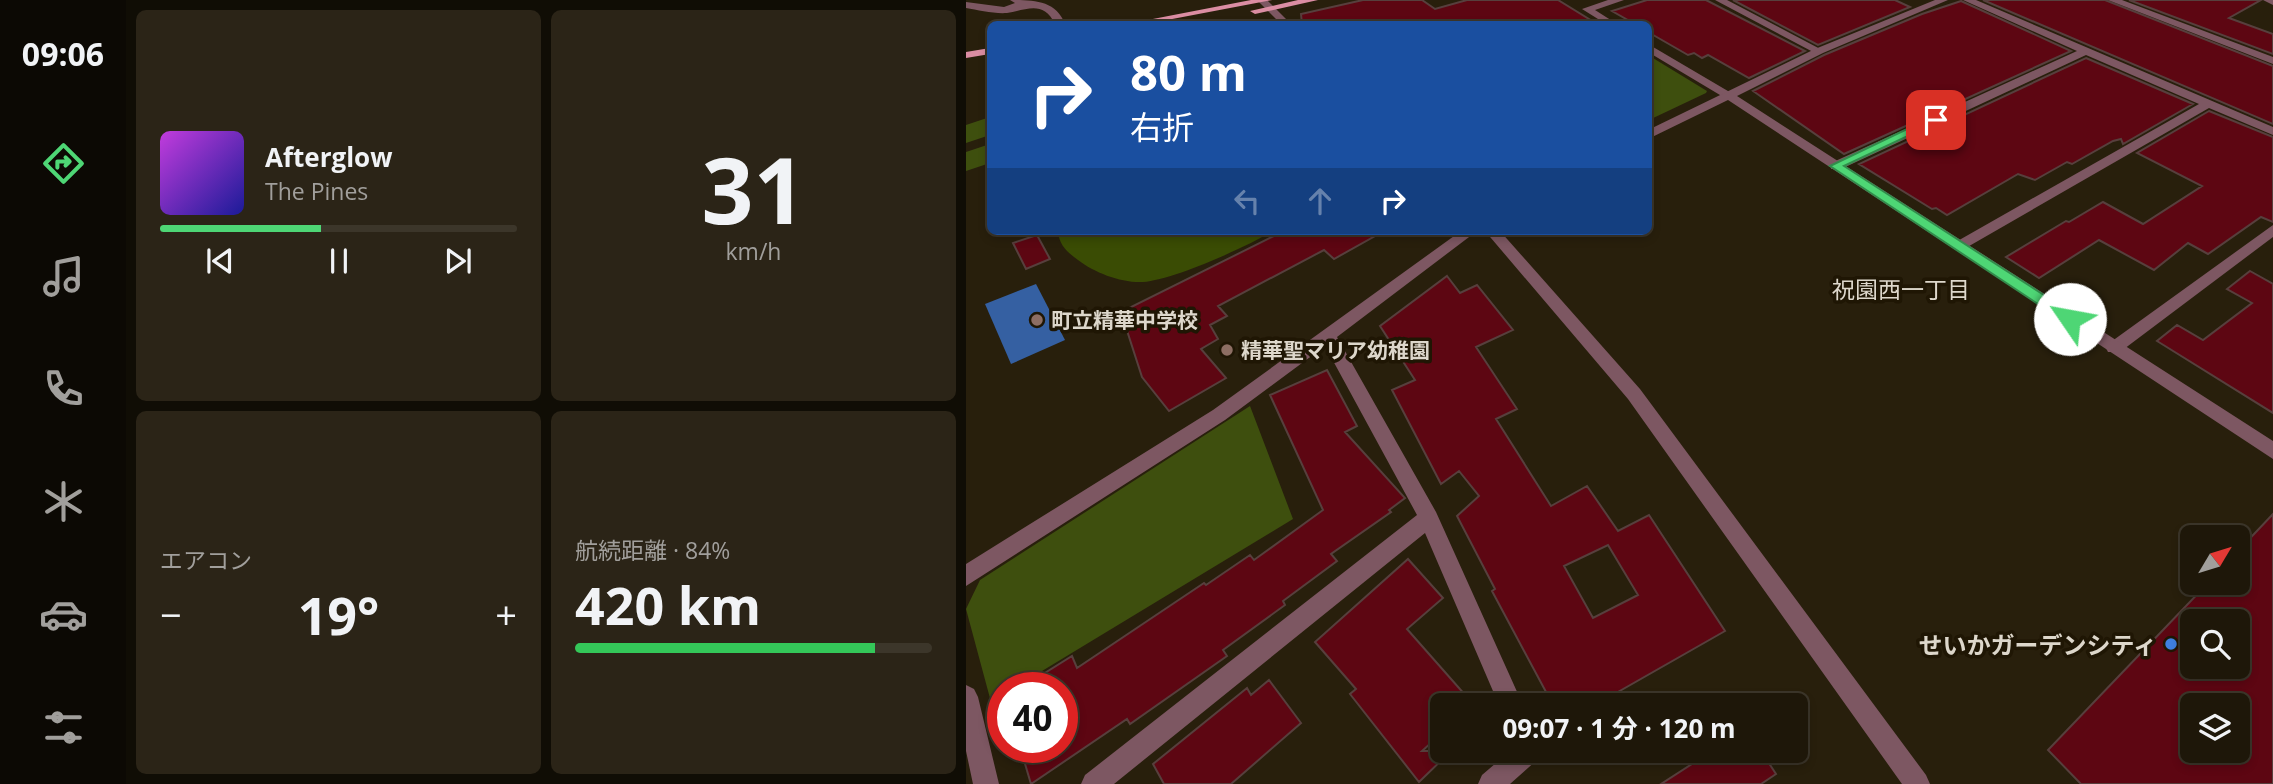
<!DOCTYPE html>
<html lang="ja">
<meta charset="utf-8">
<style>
:root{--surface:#1e1709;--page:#2b2417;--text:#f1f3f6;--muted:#a19f9c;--line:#3c362a;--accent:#4ed675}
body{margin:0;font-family:"Open Sans","Noto Sans JP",sans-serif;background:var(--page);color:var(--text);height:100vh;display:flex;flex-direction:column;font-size:26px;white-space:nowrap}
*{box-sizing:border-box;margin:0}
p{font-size:23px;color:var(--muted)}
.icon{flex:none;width:38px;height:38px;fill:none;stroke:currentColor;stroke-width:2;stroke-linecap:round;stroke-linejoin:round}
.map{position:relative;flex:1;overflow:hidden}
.details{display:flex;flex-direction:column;gap:10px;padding:10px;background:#100d05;width:840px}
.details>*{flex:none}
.banner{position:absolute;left:21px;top:21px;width:665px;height:214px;border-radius:10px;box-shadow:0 4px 10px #0003,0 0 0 2px var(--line);background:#1a4fa0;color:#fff;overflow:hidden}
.needle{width:46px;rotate:52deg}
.tools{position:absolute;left:1214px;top:525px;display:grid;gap:14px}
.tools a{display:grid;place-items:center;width:70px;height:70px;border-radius:10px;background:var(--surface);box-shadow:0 4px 10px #0003,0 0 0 2px var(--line);font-size:35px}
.speed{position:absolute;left:21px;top:672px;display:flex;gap:14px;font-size:35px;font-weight:700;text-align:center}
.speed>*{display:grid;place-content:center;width:91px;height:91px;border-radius:50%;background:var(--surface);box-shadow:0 4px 10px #0003,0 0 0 2px var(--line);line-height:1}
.speed .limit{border:10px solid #d22;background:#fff;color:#111}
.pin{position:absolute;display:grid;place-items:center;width:60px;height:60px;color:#fff;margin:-30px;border-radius:14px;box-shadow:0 4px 10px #0006}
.me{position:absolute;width:77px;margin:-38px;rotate:303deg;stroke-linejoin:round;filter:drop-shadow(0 0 5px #0008)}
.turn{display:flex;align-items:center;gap:24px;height:147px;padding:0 28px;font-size:32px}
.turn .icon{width:91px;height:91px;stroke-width:2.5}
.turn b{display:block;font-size:49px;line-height:60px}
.lanes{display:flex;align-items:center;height:66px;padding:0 28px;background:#0003;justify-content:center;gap:35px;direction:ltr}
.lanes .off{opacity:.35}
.big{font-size:52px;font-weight:700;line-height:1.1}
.details .card{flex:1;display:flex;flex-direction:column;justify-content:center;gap:10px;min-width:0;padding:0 24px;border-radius:10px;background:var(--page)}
.details .dial{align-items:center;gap:0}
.dial b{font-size:91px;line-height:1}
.song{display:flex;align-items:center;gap:21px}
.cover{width:84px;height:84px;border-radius:10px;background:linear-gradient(135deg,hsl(290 70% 55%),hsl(240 70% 35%))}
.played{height:7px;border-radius:4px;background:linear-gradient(90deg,var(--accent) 45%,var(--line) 45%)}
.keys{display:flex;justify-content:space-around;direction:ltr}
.heat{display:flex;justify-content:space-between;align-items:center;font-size:38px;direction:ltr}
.charge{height:10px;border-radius:5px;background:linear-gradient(90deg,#34c759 84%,var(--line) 0)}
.details .tiles{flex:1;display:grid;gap:10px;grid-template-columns:repeat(2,1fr)}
.trip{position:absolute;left:464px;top:693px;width:378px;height:70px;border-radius:10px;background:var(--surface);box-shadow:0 4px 10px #0003,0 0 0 2px var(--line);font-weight:700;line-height:70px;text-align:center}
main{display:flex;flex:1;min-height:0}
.tab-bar{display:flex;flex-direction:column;width:126px;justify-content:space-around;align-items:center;background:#0c0904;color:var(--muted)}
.tab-bar .icon{width:49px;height:49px}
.tab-bar .current{color:var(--accent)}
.tab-bar b{font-size:32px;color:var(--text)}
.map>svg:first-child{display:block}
.green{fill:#3e4f0e}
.forest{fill:#3a4c04}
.water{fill:#3560a2}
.building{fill:#5d0612;stroke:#573f3d;stroke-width:2;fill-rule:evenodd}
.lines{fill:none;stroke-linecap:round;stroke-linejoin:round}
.minor{fill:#7d5762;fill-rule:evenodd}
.tertiary{fill:#7d5762;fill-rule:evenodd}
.primary{fill:#db8da3;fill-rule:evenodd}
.route{fill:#4ed675;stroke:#338b4c;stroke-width:2}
.education-dot{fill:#8d6e63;stroke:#1f1604;stroke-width:2.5}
.shop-dot{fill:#3f7fe0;stroke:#1f1604;stroke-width:2.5}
.labels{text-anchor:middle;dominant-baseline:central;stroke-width:7;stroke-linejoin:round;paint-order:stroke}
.poi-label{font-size:21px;font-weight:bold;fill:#ddd7cb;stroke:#1f1604;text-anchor:start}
.neighbourhood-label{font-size:23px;fill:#ddd7cb;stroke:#1f1604}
.near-poi-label{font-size:24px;font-weight:bold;fill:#ddd7cb;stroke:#1f1604;text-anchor:end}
</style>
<main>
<nav class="tab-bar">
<b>09:06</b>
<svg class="icon current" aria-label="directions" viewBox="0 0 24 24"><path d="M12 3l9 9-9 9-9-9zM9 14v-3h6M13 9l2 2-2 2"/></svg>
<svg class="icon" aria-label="music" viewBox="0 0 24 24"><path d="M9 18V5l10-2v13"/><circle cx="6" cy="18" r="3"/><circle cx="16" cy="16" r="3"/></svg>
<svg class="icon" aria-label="phone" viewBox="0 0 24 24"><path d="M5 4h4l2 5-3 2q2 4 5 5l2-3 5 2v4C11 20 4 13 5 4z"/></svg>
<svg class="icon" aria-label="climate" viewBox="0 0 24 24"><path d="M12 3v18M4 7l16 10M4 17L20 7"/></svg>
<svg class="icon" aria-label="car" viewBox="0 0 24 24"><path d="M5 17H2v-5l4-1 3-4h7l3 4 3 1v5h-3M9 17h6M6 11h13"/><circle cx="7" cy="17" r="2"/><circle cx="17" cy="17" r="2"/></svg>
<svg class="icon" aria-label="filters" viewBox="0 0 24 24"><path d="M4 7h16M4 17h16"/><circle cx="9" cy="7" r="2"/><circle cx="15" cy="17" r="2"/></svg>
</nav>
<section class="details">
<div class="tiles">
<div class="card">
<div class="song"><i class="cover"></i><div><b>Afterglow</b><p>The Pines</p></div></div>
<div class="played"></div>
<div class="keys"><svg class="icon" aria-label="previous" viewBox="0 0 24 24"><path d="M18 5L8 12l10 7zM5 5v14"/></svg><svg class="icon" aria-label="pause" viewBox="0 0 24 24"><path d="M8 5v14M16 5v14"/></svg><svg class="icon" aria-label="next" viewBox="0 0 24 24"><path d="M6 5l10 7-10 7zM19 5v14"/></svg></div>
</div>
<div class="card dial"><b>31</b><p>km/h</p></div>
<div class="card"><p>エアコン</p>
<div class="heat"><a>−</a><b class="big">19°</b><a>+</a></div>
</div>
<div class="card"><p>航続距離 · 84%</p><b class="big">420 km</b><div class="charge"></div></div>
</div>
</section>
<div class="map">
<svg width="1307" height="784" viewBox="0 0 1307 784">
<rect width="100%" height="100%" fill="#281f0c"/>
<path class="green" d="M 682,55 L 741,91 L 740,93 L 683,120 Z
M 24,117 L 24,135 L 0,143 L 0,125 Z
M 24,144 L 24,163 L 0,171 L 0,152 Z
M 284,406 L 327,519 L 48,688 L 37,688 L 37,695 L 25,702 L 0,609 L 14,580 Z"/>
<path class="forest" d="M 92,231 L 307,231 C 281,247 207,280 177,282 C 155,283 129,273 112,260 C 101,252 93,245 92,231 Z"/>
<path class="water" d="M 70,284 L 99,340 L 45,364 L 19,304 Z"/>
<path class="building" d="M 397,0 L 456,0 L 469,9 L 501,0 L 592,0 L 631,24 L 336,24 L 335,14 Z
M 681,0 L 740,0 L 839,51 L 783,78 L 742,55 L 736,58 L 728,53 L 722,55 L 682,32 L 682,24 L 669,24 L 646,11 Z
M 767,0 L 929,0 L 944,7 L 852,45 Z
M 1017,0 L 1139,0 L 1307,66 L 1307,124 Z
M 1163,0 L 1295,0 L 1263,18 L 1307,34 L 1307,54 Z
M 995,1 L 1105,51 L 878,154 L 787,91 L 858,55 L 956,14 Z
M 1120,58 L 1227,104 L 1157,144 L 1155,139 L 1147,141 L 1106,164 L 1101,162 L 1069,180 L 1052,174 L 981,215 L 970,208 L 966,209 L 893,164 Z
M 1243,111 L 1307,137 L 1307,222 L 1295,217 L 1242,254 L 1222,243 L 1188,270 L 1133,240 L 1073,278 L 1040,257 L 1100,221 L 1103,222 L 1137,202 L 1177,224 L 1236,186 L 1171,153 Z
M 318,231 L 418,231 L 368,259 L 358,250 L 252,306 L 261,316 L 244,325 L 252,339 L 235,349 L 260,378 L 203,411 L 176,377 L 155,312 Z
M 71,235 L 84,259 L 60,269 L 47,243 Z
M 1284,271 L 1307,284 L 1307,413 L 1191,341 L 1211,325 L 1237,340 L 1286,303 L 1261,289 Z
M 481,276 L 494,293 L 511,285 L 547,330 L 510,347 L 551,409 L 530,419 L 585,506 L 621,486 L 652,531 L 683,515 L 759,631 L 629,705 L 587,705 L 526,591 L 529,589 L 491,516 L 513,496 L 493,471 L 475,484 L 426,390 L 449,380 L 414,326 ZM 642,545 L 672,595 L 627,618 L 598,566 Z
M 361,370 L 391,426 L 379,432 L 439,498 L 423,510 L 425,512 L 365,554 L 371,561 L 317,601 L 319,605 L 257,650 L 261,656 L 164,724 L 161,719 L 65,784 L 54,747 L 96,747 L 96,688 L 55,688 L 106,656 L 111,668 L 238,583 L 240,585 L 284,555 L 288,560 L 357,510 L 304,395 Z
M 1307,514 L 1307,784 L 1115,784 L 1082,750 L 1242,583 L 1272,583 L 1272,551 ZM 1227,621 L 1272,621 L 1272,667 L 1227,667 ZM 1227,705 L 1272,705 L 1272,751 L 1227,751 Z
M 442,559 L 477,598 L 441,629 L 508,705 L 476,705 L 476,733 L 456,751 L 485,751 L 453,782 L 384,694 L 390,689 L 349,642 Z
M 303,680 L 335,723 L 265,784 L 198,784 L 187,764 L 281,688 L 285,695 Z
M 746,751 L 795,751 L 810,774 L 795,784 L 695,784 Z"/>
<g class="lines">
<path class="minor" d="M 44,0 C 67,0 90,0 99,24 L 89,24 C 77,0 61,10 41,13 C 28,14 12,10 0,8 L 0,2 L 38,7 L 49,3 Z
M 642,0 L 658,0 L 629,10 L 651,24 L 640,24 L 616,9 Z
M 749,0 L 761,0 L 858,51 L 849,53 Z
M 997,0 L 1010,0 L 1307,127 L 1307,135 L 1243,108 L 998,249 L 988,249 L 986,246 L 988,243 L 1233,104 L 1120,55 L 875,169 L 865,169 L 865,163 L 1111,51 Z
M 1142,0 L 1156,0 L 1307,57 L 1307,64 Z
M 682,44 L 767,94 L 769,96 L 759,98 L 682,52 Z
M 1307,225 L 1307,237 L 1154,352 L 1142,352 L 1140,348 L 1142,344 Z
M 495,231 L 511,231 L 371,337 L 470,512 L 557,705 L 533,705 L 459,533 L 148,784 L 115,784 L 119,775 L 451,515 L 359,346 L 259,420 L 0,586 L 0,564 L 247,410 Z
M 0,685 L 8,689 L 12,697 L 33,784 L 7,784 L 0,751 Z
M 544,751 L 574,751 L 571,760 L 544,784 L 512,784 L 516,775 Z"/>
<path class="tertiary" d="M 291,0 L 301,0 L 325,24 L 315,24 Z
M 969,0 L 982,0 L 857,53 L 771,96 L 1307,441 L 1307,459 L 762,100 L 682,139 L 682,130 L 849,49 Z
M 1297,0 L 1307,0 L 1307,5 Z
M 519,231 L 534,231 L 674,389 L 960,775 L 964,784 L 936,784 L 662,399 Z"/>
<path class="primary" d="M 285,0 L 306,0 L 180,24 L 161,24 Z
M 332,0 L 352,0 L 289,14 L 284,11 Z
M 24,48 L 24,54 L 0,58 L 0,52 Z"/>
</g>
<path class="route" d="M 966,117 L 976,120 L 878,166 L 1109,315 L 1111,319 L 1109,322 L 1099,322 L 864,166 Z"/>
<g class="education-dot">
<circle cx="71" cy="320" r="7"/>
<circle cx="261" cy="350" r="7"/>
</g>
<circle class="shop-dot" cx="1205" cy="644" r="7"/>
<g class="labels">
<g class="poi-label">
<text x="85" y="320">町立精華中学校</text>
<text x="275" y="350">精華聖マリア幼稚園</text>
</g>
<g class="neighbourhood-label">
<text x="935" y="289">祝園西一丁目</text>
</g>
<g class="near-poi-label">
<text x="1191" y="644">せいかガーデンシティ</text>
</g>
</g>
</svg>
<div class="tools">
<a><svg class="needle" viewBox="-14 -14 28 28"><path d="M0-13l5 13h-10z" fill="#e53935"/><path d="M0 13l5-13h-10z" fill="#a19f9c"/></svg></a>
<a><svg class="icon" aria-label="search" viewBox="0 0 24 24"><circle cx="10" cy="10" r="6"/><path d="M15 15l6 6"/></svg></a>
<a><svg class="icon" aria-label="layers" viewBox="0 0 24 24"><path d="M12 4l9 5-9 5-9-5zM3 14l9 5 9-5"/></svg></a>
</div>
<div class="speed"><div class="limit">40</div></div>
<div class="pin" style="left:970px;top:120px;background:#d93025"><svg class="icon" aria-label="arrive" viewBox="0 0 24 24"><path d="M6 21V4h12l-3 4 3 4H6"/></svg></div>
<svg class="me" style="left:1104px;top:319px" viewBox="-20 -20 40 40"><circle r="19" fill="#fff"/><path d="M0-13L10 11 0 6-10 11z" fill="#4ed675"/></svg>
<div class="trip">09:07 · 1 分 · 120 m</div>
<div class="banner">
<div class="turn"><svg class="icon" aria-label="right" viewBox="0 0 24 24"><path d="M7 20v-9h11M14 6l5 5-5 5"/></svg><div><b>80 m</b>右折</div></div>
<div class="lanes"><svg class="icon off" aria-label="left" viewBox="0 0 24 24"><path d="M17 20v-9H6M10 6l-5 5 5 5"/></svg><svg class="icon off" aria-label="ahead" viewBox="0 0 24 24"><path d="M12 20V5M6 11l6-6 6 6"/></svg><svg class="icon" aria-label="right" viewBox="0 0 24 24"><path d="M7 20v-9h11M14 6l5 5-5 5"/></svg></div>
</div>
</div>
</main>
